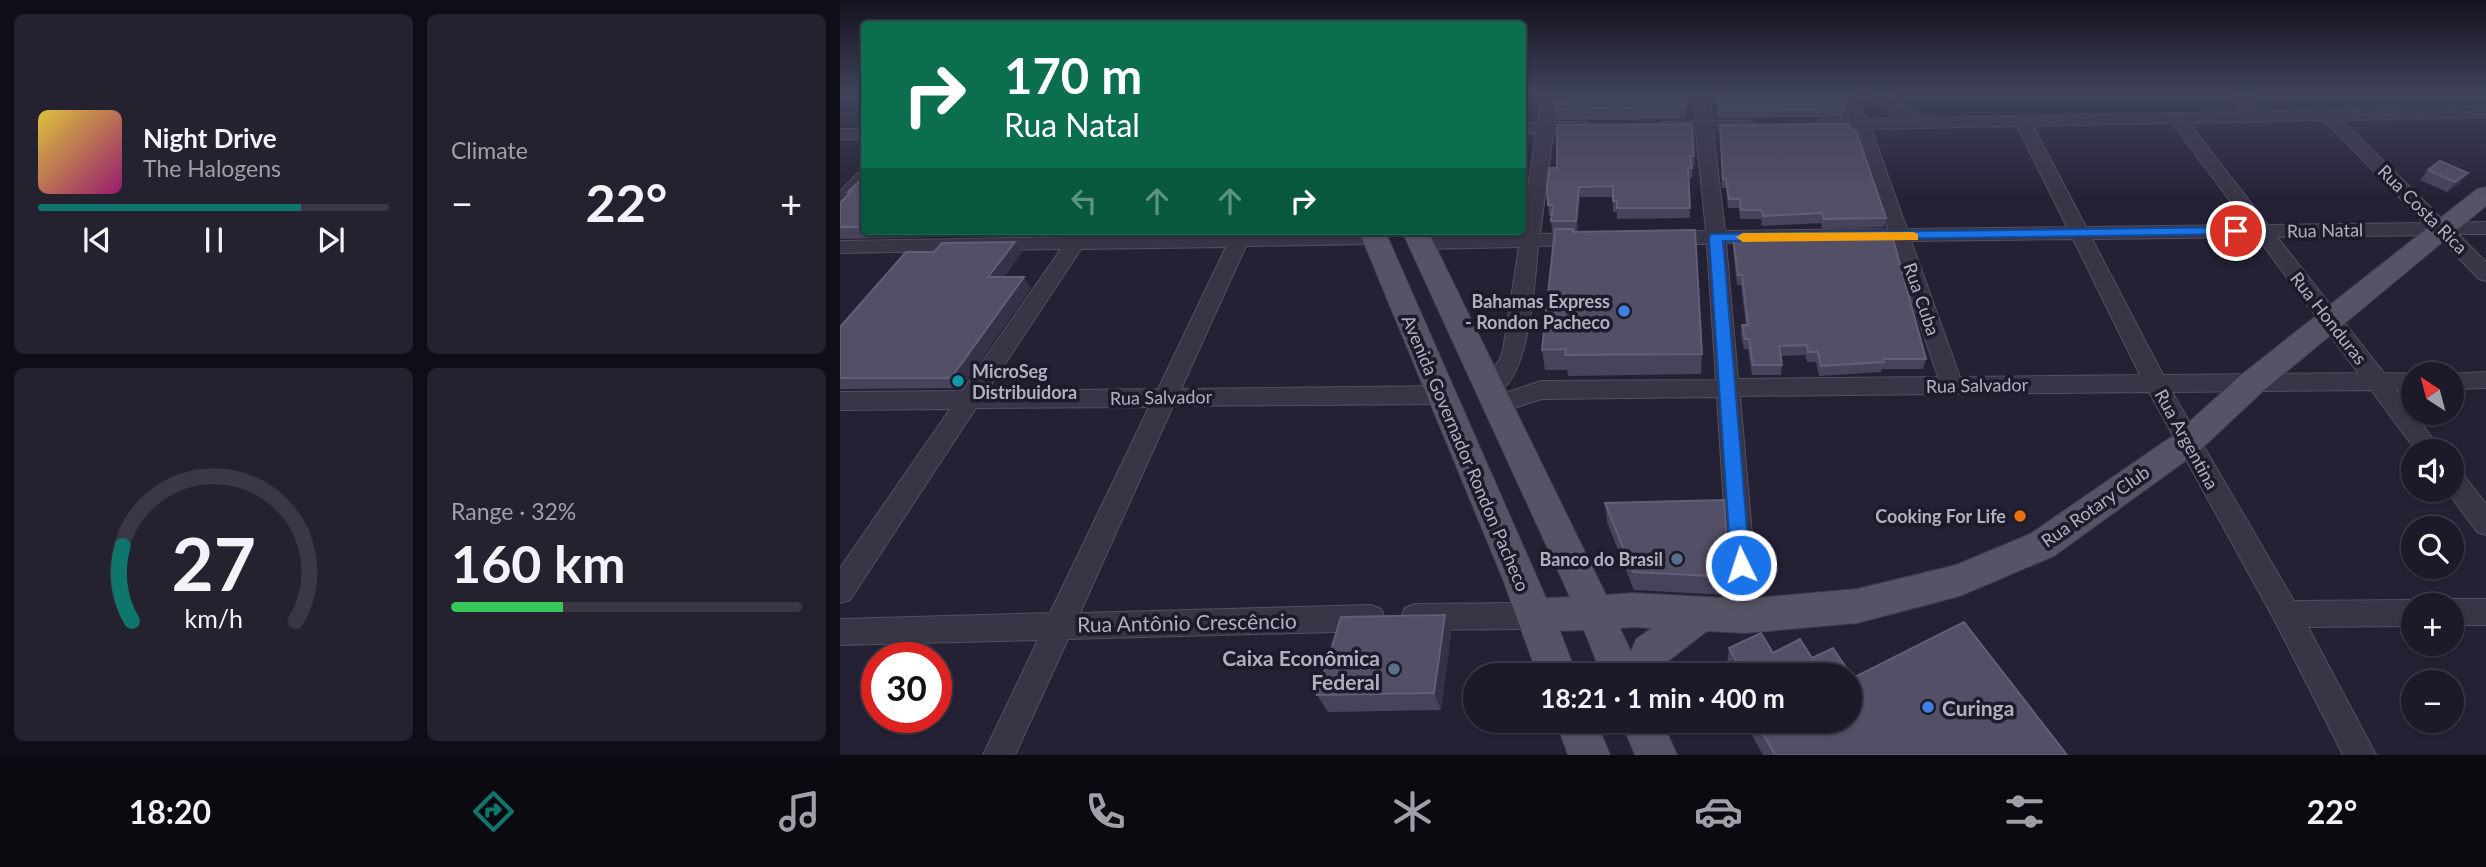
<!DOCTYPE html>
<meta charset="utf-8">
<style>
:root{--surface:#1c1928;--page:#252230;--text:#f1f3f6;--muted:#a0a0a8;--line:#3a3845;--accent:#0f766e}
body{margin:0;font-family:Lato,sans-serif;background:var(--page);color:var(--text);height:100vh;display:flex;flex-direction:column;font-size:26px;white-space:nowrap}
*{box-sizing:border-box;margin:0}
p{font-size:23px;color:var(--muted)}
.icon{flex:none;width:38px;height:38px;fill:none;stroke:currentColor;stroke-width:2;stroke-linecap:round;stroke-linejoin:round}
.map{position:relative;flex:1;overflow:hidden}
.panel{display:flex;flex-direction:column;gap:14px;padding:14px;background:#0f0e16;width:840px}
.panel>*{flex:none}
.banner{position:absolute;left:21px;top:21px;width:665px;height:214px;border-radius:7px;box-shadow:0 2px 5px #0004,0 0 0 2px var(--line);background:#0b6e4f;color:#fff;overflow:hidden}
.needle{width:46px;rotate:324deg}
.fabs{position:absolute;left:1561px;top:362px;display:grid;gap:14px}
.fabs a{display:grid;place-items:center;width:63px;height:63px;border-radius:50%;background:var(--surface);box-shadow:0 2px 5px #0004,0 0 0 2px var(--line);font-size:35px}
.speed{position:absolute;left:21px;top:642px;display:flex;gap:14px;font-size:35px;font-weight:700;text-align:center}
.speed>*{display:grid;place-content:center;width:91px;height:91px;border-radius:50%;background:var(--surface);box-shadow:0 2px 5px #0004,0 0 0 2px var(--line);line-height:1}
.speed .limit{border:10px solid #d22;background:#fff;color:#111}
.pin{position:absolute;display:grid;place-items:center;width:60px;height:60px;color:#fff;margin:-30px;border:4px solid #fff;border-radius:50%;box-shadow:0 2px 7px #0007}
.me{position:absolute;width:77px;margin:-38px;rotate:356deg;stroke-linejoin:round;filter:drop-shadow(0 0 5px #0008)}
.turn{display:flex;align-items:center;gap:24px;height:147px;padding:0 28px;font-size:32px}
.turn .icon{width:91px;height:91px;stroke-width:2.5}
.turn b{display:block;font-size:49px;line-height:60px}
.lanes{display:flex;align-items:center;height:66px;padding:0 28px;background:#0003;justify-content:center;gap:35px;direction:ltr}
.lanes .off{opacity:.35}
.big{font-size:52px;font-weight:700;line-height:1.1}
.panel .tile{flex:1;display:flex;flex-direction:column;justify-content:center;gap:10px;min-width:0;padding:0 24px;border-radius:10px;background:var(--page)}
.panel .dial{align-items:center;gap:0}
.dial svg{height:182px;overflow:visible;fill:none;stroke:var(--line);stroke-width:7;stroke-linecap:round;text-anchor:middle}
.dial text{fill:var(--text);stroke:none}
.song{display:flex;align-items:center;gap:21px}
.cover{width:84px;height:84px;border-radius:10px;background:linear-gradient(135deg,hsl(50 70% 55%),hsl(320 70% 35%))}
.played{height:7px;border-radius:4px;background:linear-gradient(90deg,var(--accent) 75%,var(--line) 75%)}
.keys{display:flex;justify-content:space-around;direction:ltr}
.heat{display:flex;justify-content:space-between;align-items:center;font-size:38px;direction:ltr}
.charge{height:10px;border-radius:5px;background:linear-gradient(90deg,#34c759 32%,var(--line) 0)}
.panel .tiles{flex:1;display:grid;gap:14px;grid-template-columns:repeat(2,1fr)}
.trip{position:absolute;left:623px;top:663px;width:399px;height:70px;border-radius:35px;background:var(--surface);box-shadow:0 2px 5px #0004,0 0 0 2px var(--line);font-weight:700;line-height:70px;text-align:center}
.tabs{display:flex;height:112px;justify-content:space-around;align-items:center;background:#0b0a10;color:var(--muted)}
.tabs .icon{width:49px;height:49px}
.tabs .active{color:var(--accent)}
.tabs b{font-size:32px;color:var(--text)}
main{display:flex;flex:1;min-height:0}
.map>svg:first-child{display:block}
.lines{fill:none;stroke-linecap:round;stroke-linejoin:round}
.minor-casing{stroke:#534f61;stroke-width:2}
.major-casing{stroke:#3e3b4d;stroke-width:2}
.minor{fill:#383546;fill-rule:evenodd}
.major{fill:#565366;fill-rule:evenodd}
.wall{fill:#47435b}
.shaded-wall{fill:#353147}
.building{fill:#534f66;stroke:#625e75;stroke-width:2}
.route{fill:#1a73e8;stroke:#114b97;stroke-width:2}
.slow{fill:#f59e0b}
.shop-dot{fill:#3f7fe0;stroke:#1d1a2b;stroke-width:2.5}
.culture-dot{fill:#0f9aa8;stroke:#1d1a2b;stroke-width:2.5}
.food-dot{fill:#e8710a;stroke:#1d1a2b;stroke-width:2.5}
.service-dot{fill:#5c6f8a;stroke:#1d1a2b;stroke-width:2.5}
.labels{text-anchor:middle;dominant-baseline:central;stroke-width:7;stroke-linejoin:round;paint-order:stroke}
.street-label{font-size:18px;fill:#b3afc3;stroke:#1d1a2b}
.poi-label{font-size:18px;font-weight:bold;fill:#b3afc3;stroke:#1d1a2b;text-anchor:end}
.near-street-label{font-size:21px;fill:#b3afc3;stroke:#1d1a2b}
.near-poi-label{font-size:21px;font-weight:bold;fill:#b3afc3;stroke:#1d1a2b;text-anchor:end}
</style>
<main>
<section class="panel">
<div class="tiles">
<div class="tile">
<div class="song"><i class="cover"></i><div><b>Night Drive</b><p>The Halogens</p></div></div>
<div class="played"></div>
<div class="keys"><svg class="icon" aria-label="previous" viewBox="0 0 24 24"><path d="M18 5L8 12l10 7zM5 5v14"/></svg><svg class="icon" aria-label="pause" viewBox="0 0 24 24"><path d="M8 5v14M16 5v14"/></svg><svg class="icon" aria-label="next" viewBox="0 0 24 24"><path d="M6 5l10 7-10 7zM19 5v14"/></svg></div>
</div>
<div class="tile"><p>Climate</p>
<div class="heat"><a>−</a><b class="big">22°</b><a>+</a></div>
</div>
<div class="tile dial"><svg viewBox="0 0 100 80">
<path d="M14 69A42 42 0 1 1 86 69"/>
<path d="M14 69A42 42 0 0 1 10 36" stroke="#0f766e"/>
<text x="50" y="56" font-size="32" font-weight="700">27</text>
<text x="50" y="72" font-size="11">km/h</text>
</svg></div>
<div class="tile"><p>Range · 32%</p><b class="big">160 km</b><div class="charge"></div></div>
</div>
</section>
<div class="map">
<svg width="1646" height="755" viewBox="0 0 1646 755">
<rect width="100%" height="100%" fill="#252135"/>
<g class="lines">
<defs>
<path id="minor" d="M 702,94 L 718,94 L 714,122 L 746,122 L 754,127 L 746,132 L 713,133 L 700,234 L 743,233 L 750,235 L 753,239 L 750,243 L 743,245 L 698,246 C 695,275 690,408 641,393 L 638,387 L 659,361 L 663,350 L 679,247 L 581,249 L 574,247 L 571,243 L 574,239 L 581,237 L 681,234 L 696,133 L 682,133 L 682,123 L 698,123 Z
M 853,94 L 869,94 L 872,121 L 910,121 L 918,126 L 910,131 L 873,131 L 885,231 L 1048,229 L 1014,129 L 980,130 L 972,125 L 980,120 L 1010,119 L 998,94 L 1014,94 L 1026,119 L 1061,118 L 1032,94 L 1050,94 L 1064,107 L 1085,118 L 1400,112 L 1396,94 L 1412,94 L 1416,112 L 1646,107 L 1646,117 L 1502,120 L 1606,223 L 1646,222 L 1646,234 L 1618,234 L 1646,262 L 1646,281 L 1639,279 L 1596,235 L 1437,237 L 1544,373 L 1579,374 L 1573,374 L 1573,389 L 1556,390 L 1603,452 L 1577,452 L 1531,390 L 1332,392 L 1454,601 L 1573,600 L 1583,604 L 1573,606 L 1573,626 L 1468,627 L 1536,755 L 1503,755 L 1436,623 L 1309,392 L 900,396 L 919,616 L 915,625 L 905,629 L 895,625 L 891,616 L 877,397 L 702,399 L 658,413 L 650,410 L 646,404 L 650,398 L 701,381 L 876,380 L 867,244 L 823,244 L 816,242 L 813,238 L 816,234 L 823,232 L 866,231 L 856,132 L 822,132 L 814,127 L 822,122 L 856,122 ZM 1484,120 L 1584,223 L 1428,225 L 1349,123 ZM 1332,123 L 1408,225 L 1246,227 L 1193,126 ZM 1177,126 L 1227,227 L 1067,229 L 1031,129 ZM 1417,237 L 1518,373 L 1323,375 L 1252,239 ZM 1233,239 L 1300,375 L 1120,377 L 1071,241 ZM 1052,241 L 1098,377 L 898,379 L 886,243 Z
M 0,129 L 24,129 L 24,139 L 0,139 Z
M 24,172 L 24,187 L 7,206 L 0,208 L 0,191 L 18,173 Z
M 233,231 L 249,231 L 249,237 L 392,234 L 393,231 L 413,231 L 411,234 L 542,234 L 545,238 L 542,242 L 535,244 L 406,246 L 341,389 L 600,386 L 608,389 L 612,395 L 608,401 L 600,404 L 333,406 L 240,613 L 531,605 L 541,609 L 545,618 L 541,627 L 531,631 L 228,639 L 175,755 L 143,755 L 198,640 L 0,645 L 0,619 L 210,613 L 309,407 L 136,408 L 10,600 L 0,603 L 0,568 L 110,409 L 0,410 L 0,392 L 122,391 L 221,249 L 0,253 L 0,241 L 229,237 ZM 386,247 L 318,389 L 147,391 L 241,249 Z
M 1646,372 L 1646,388 L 1612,389 L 1612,374 L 1606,374 Z
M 1612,469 L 1621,472 L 1646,504 L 1646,535 L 1637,532 L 1606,490 L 1612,490 Z
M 1612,599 L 1646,599 L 1646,625 L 1612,625 L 1612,606 L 1601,606 Z
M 695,603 L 705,607 L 709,616 L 705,625 L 695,629 L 575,630 L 565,626 L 561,617 L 565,608 L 575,604 Z"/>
<path id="major" d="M 1646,187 L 1646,206 L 1423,391 L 1359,451 L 1214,556 L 1120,596 L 1017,623 L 905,633 L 867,631 L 827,662 L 824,676 L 762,676 L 744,630 L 720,631 L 737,676 L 698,676 L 662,577 L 519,231 L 545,231 L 706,598 L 730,597 L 562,231 L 588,231 L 766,595 L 793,593 L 905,599 L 1017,589 L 1116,565 L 1190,534 L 1337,433 L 1401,375 L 1637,189 ZM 793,627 L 812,628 L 796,639 L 791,652 L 780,628 Z
M 716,721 L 756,721 L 770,755 L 728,755 Z
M 781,721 L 822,721 L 837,755 L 795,755 Z"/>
</defs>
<use href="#minor" class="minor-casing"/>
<use href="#major" class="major-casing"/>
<use href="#minor" class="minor"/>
<use href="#major" class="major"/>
</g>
<path class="wall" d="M 876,94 L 999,94 L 1004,109 L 1003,117 L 878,118 Z
M 846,107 L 846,119 L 717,120 L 716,109 Z
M 880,125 L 1046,218 L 1044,227 L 982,229 L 981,223 L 922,226 L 921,219 L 900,219 L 899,208 L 888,208 L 886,188 L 882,188 Z
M 854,156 L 854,166 L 852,166 L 852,178 L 849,178 L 850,218 L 777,219 L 777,212 L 773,212 L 773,197 L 740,197 L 737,232 L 862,354 L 861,374 L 728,376 L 727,370 L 705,370 L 702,350 L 715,232 L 712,232 L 711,221 L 712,216 L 709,216 L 708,205 L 709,168 Z
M 1588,170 L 1620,183 L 1607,192 L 1580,180 Z
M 24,177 L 24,231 L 211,231 L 208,235 L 0,239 L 0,203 L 9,194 L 8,192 Z
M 988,236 L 1086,359 L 1083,369 L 1042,369 L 1041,372 L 979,376 L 976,362 L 967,362 L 965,355 L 940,356 L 942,365 L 941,375 L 912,375 L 908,349 L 904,349 L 901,335 L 902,325 L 906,325 L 901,285 L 897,285 L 893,248 L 893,238 L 987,240 Z
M 182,252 L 164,277 L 191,288 L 121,388 L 0,389 L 0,327 Z
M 765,503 L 889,577 L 887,595 L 794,590 L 767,522 Z
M 1124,622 L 1227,755 L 923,755 L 904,721 L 1010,721 L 1010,676 L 893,676 L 887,665 L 889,648 L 921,633 L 933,653 L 960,639 L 972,658 L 993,648 L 1013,678 Z
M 611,633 L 601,710 L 488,712 L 477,695 Z"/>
<path class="shaded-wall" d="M 1628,173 L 1620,183 L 1607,192 L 1615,182 Z
M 739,187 L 740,197 L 737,232 L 736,221 Z
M 175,242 L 182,252 L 156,287 L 148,277 Z
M 184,277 L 191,288 L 121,388 L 111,378 Z
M 605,615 L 611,633 L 601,710 L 594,693 Z"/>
<path class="building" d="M 723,94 L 846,94 L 846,107 L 716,109 L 717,101 L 722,101 Z
M 877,94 L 999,94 L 1004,109 L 879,110 Z
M 852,124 L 854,156 L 850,156 L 852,168 L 848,168 L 850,208 L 777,208 L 777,201 L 773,201 L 773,186 L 739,187 L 736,221 L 711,221 L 713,205 L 708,205 L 707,188 L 709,168 L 717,168 L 717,125 Z
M 1009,124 L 1010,128 L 1016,131 L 1046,218 L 984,219 L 982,213 L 923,216 L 922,210 L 901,210 L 900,199 L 889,199 L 886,179 L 883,179 L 880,125 Z
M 1600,161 L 1628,173 L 1615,182 L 1588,170 Z
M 24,177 L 24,227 L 0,227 L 0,203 L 11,192 L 8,192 Z
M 715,229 L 733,229 L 733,232 L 855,230 L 862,354 L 725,355 L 726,349 L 702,350 Z
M 1045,235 L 1053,239 L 1086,359 L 1043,359 L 1044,362 L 981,366 L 978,352 L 968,352 L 967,345 L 939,346 L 942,365 L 913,365 L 909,339 L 905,339 L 902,325 L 908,325 L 902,275 L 898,275 L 893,238 L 989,240 L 988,236 Z
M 175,242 L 148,277 L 184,277 L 111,378 L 0,378 L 0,327 L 66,252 L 94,252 L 102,243 Z
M 884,500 L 889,577 L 793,572 L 765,503 Z
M 605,615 L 594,693 L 477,695 L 501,617 Z
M 1124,622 L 1227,755 L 935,755 L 916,721 L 1010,721 L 1010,676 L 905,676 L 889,648 L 921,633 L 933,653 L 960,639 L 972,658 L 993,648 L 1013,678 Z"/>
<linearGradient id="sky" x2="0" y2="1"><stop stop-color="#14121d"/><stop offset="0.47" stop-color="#40435c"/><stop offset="1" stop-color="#40435c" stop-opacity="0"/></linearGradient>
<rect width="1646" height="200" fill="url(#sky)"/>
<path class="route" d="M 1396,227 L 1403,231 L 1401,234 L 883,241 L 910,565 L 908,571 L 901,574 L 894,571 L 891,565 L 869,237 L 871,234 Z"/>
<path class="slow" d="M 1073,232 L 1078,234 L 1078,240 L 903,242 L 896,237 L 903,233 Z"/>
<g class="shop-dot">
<circle cx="784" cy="311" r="7"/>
<circle cx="1088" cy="707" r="7"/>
</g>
<circle class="culture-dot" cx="118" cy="381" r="7"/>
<circle class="food-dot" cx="1180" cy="516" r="7"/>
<g class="service-dot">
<circle cx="837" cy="559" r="7"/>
<circle cx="554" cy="669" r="7"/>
</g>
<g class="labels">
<g class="street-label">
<text transform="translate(1583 209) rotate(45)">Rua Costa Rica</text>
<text transform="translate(1485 230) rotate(-1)">Rua Natal</text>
<text transform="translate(1082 299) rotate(71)">Rua Cuba</text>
<text transform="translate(1489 318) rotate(52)">Rua Honduras</text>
<text transform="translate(1137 385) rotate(-1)">Rua Salvador</text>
<text transform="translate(321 397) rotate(-1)">Rua Salvador</text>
<text transform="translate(1347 439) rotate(61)">Rua Argentina</text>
<text transform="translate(626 453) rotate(67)">Avenida Governador Rondon Pacheco</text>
<text transform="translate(1255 506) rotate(-35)">Rua Rotary Club</text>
</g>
<g class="poi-label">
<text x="770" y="301">Bahamas Express<tspan x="770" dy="21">- Rondon Pacheco</tspan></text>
<text x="132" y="371" text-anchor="start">MicroSeg<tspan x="132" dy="21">Distribuidora</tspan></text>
<text x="1166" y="516">Cooking For Life</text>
<text x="823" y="559">Banco do Brasil</text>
</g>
<g class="near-street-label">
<text transform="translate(347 622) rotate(-1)">Rua Antônio Crescêncio</text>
</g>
<g class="near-poi-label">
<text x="540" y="657">Caixa Econômica<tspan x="540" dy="24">Federal</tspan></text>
<text x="1102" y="707" text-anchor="start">Curinga</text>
</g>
</g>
</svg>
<div class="fabs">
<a><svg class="needle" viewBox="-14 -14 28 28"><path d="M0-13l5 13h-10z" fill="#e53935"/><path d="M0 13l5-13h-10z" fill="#a0a0a8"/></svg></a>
<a><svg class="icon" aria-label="sound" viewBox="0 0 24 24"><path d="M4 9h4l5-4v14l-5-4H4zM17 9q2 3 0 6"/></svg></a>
<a><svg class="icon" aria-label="search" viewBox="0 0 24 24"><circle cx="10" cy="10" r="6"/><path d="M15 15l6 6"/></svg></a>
<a>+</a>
<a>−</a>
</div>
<div class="speed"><div class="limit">30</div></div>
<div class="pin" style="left:1396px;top:231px;background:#d93025"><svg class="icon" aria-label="arrive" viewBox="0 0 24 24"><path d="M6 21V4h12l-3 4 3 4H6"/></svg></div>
<svg class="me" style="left:901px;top:565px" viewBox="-20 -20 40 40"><circle r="17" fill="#1a73e8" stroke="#fff" stroke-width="3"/><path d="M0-11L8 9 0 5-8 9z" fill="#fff"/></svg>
<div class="trip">18:21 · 1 min · 400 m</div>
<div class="banner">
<div class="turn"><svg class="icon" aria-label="right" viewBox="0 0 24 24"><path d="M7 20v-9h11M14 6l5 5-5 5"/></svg><div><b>170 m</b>Rua Natal</div></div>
<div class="lanes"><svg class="icon off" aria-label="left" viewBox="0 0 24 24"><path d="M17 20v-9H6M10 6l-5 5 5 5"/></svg><svg class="icon off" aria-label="ahead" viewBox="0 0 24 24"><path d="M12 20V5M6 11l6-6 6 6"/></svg><svg class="icon off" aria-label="ahead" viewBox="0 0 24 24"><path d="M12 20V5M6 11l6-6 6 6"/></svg><svg class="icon" aria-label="right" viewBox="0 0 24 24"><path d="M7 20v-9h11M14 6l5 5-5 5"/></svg></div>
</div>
</div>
</main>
<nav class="tabs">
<b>18:20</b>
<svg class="icon active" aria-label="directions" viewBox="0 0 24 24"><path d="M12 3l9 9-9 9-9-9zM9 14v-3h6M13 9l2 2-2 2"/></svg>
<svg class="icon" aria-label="music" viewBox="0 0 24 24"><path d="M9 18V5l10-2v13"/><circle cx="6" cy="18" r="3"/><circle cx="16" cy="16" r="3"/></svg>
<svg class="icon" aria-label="phone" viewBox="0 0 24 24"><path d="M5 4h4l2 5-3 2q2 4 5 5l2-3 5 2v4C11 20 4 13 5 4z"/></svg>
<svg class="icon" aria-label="climate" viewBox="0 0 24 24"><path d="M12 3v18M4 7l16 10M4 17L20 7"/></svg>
<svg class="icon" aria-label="car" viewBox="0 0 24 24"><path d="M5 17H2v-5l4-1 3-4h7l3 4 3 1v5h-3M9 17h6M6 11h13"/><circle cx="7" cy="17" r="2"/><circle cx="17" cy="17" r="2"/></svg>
<svg class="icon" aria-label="filters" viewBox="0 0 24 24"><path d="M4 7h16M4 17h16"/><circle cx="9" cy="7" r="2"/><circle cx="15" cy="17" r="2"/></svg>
<b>22°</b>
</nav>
